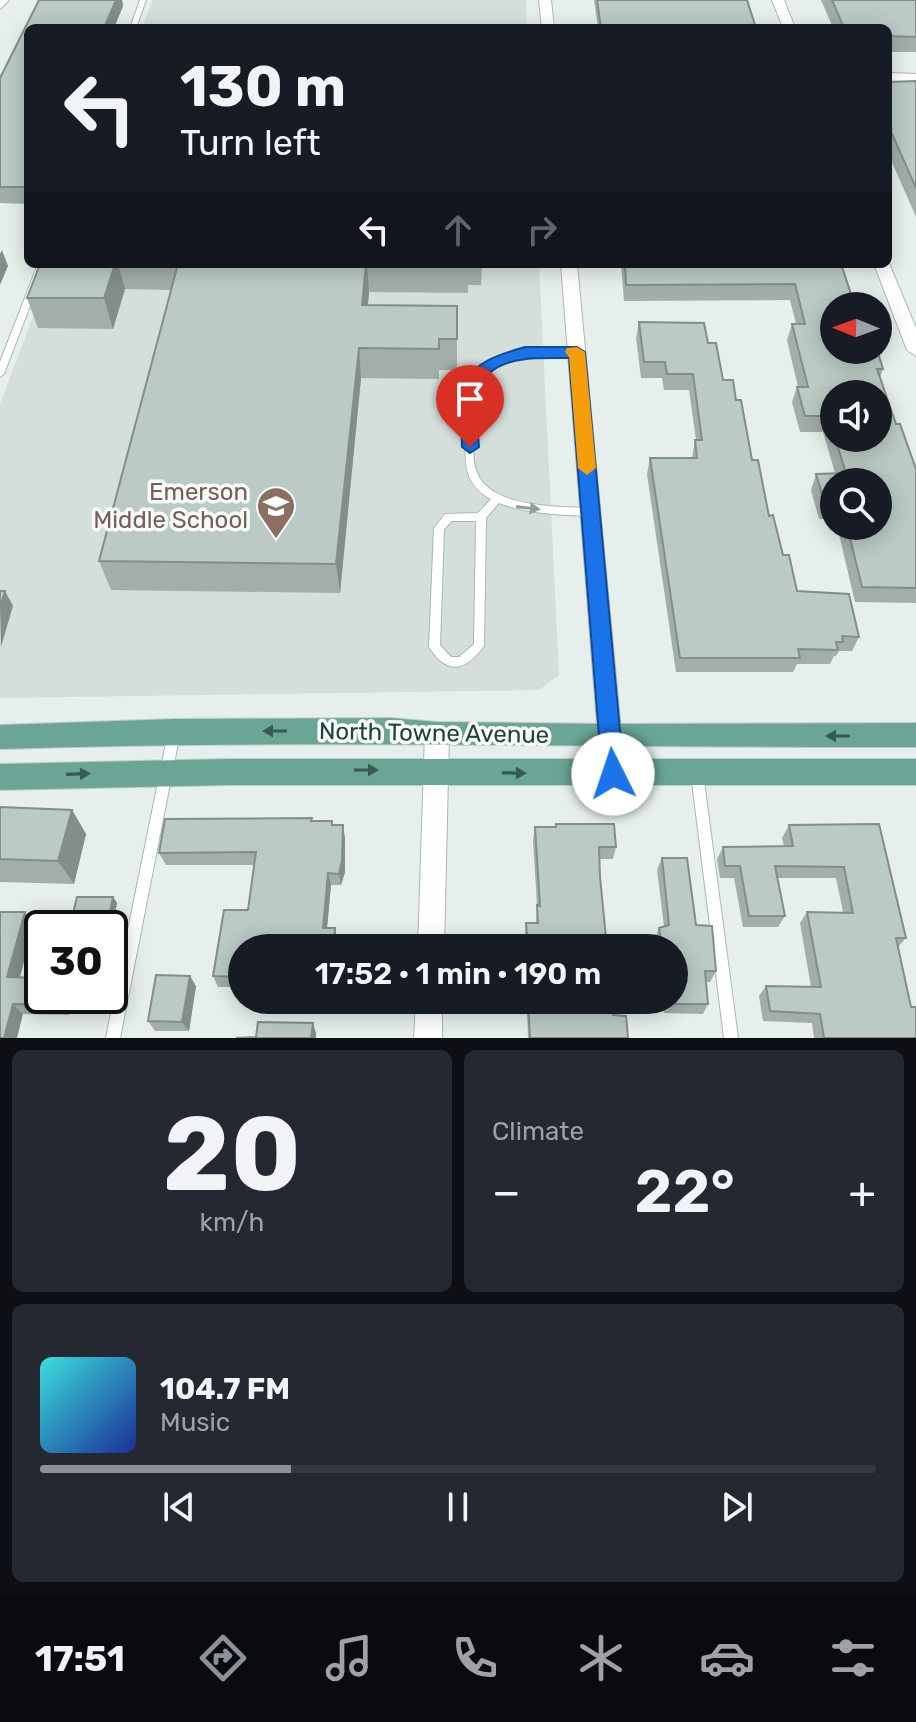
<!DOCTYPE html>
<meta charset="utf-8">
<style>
:root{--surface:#171b24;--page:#242831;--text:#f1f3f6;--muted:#9ea1a6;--line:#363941;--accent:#8c9099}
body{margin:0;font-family:Rubik,sans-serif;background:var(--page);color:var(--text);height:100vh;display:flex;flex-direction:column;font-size:30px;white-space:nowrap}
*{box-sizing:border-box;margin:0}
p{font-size:26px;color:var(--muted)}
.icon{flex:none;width:44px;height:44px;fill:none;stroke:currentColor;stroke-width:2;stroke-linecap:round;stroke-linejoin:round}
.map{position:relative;height:1038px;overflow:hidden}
.sheet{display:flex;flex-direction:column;gap:12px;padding:12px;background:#0d0f14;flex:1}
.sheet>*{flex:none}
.guide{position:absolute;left:24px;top:24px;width:868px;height:244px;border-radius:12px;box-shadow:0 4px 20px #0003;background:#171b24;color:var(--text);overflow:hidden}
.needle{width:52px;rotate:271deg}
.fabs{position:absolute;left:820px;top:292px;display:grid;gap:16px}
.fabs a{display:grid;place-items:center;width:72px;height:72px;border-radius:50%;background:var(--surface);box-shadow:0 4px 20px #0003;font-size:40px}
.speed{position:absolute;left:24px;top:910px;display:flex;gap:16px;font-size:40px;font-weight:700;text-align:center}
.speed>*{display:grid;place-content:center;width:104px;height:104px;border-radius:50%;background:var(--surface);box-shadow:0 4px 20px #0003;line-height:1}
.speed .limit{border:4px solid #111;border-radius:12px;background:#fff;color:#111}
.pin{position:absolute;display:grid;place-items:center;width:68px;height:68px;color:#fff;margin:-82px -34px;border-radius:50% 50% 50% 0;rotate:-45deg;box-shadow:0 0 8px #0007}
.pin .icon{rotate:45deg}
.me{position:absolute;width:88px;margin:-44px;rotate:356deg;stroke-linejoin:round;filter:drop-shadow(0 0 6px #0008)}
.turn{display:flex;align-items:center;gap:28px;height:168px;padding:0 24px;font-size:36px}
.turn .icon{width:104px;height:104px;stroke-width:2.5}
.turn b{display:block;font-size:56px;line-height:68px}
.lanes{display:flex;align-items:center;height:76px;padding:0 24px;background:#0003;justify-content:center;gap:40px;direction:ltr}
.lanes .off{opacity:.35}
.big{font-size:60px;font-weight:600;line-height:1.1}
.sheet .tile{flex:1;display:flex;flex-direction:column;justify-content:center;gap:12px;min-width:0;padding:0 28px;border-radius:12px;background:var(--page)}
.sheet .dial{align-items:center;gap:0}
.dial b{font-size:104px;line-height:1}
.song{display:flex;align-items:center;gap:24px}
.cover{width:96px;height:96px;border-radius:12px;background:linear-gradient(135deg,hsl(180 70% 55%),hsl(230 70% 35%))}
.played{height:8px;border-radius:4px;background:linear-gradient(90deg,var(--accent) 30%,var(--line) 30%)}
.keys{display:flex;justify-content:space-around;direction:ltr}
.heat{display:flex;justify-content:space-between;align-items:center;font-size:44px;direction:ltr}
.sheet .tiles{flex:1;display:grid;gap:12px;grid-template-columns:1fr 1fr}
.tile:last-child{grid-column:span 2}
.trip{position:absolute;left:228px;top:934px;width:460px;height:80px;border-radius:40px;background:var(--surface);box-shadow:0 4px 20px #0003;font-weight:600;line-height:80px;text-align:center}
.dock{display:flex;height:128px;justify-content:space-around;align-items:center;background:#090b0e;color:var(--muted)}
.dock .icon{width:56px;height:56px}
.dock .current{color:var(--accent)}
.dock b{font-size:36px;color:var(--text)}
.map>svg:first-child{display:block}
.built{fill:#d4dfda}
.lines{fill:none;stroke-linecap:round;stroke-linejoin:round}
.lane-casing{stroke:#a8b8b2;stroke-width:2}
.street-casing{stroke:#a8b8b2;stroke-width:2}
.primary-casing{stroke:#c2cac8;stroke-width:2}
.lane{fill:#fff;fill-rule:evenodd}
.street{fill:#fff;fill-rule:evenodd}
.primary{fill:#6aa596;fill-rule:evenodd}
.wall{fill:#a1aea9;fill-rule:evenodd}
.shaded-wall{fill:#838d89}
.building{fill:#bbcac4;stroke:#838d89;stroke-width:2}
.oneway{fill:#92a09c}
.oneway2{fill:#365b51}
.route{fill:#1a73e8;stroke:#114b97;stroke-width:2}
.slow{fill:#f59e0b}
.labels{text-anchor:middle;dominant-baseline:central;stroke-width:7;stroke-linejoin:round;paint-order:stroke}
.education-label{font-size:24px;fill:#785e54;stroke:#f7fbf9;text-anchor:end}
.street-label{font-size:24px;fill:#24423a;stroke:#f7fbf9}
</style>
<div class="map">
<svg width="916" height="1038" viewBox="0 0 916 1038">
<rect width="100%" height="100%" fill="#e6efeb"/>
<path class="built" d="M 153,0 L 526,0 L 527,28 L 142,28 Z
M 53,264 L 539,264 L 559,675 L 539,690 L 0,698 L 0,404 Z"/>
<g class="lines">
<defs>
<path id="lane" d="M 140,0 L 146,0 L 136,28 L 130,28 Z
M 38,264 L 46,264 L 4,374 L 0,377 L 0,362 Z
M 545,349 L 577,349 L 581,352 C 575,356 567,355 558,355 C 535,355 506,355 488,370 C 470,386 474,407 475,427 C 475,441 471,457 476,470 C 488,508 558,507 591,508 L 595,509 L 596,512 L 595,515 L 591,516 C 560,515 528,514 499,503 L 486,518 L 484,646 C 465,672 447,675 429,647 L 434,528 L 445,514 L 478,513 L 491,499 C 459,482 467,456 465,427 C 464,405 462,385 480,368 C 497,352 523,350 545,349 ZM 452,521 L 476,521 L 474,644 L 459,657 L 451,657 L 440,645 L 444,529 Z
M 174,728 L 178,729 L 180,733 L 120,1038 L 106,1038 L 168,733 L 170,729 Z
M 697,769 L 701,770 L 703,774 L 738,1038 L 724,1038 L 691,774 L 693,770 Z"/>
<path id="street" d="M 0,0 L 9,0 L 0,9 Z
M 539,0 L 551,0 L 554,28 L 542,28 Z
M 772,0 L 784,0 L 795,28 L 783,28 Z
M 888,73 L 916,74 L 916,82 L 888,81 Z
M 888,261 L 916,328 L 916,356 L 907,350 L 874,264 L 888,264 Z
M 561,264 L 577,264 L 625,774 L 621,782 L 613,785 L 605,782 L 601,774 Z
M 437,724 L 445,727 L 449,734 L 444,948 L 418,948 L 425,734 L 429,727 Z
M 416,1000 L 442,1000 L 442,1038 L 414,1038 Z"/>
<path id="primary" d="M 391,718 L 437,722 L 610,724 L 916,723 L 916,747 C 610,748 305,739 0,749 L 0,725 L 175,719 Z
M 229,759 L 916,759 L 916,785 L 229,785 L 0,790 L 0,764 Z"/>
</defs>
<use href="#lane" class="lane-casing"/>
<use href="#street" class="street-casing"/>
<use href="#primary" class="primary-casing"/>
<use href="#lane" class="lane"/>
<use href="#street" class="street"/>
<use href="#primary" class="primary"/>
</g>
<path class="wall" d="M 39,0 L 122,0 L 123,6 L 114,28 L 28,28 L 28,204 L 0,203 L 0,78 Z
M 594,0 L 747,0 L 756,28 L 598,28 Z
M 821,0 L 916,0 L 916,52 L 888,52 L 888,28 L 833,28 Z
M 916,81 L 916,217 L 888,153 L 888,82 Z
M 40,264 L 482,264 L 481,285 L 468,285 L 468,293 L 369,292 L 368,305 L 457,306 L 457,370 L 439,370 L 439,379 L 361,378 L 340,593 L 111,590 L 99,561 L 171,290 L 125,289 L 113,329 L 38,328 L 27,298 Z
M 621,264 L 841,264 L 851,294 L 883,369 L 880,377 L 896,424 L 916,469 L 916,603 L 855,602 L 837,526 L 878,526 L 834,482 L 834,519 L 819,519 L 811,490 L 816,474 L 835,473 L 823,432 L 800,432 L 792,402 L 797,387 L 798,387 L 787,340 L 792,324 L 796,324 L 790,300 L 624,301 ZM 834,394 L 878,438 L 834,438 Z
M 639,322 L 708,343 L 723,380 L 736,400 L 752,460 L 769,516 L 797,591 L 859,637 L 852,651 L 839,651 L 836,656 L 834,656 L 830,664 L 797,664 L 793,672 L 676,672 L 647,474 L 650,458 L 692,458 L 695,440 L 696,440 L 689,390 L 664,390 L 662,378 L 641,378 L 636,338 Z
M 0,807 L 72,810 L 86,834 L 74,884 L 0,882 Z
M 312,818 L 312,821 L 333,825 L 345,838 L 345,872 L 341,885 L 331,885 L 327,928 L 335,928 L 337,940 L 337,948 L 242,948 L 242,987 L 218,987 L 213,976 L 248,910 L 254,865 L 166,865 L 159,853 Z
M 879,824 L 906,938 L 898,947 L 916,1038 L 814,1038 L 812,1023 L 763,1021 L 759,996 L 766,986 L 811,987 L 800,923 L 807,912 L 843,912 L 836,878 L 777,878 L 785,916 L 778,927 L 743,927 L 734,878 L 720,878 L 717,859 L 723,847 L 784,846 L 782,838 L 789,825 Z
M 535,827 L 616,847 L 613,859 L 599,859 L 607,948 L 526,948 L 525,934 L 526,923 L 536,923 L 537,905 L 533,840 Z
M 662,858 L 696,925 L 716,971 L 710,982 L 706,982 L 708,1004 L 703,1014 L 664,1013 L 662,1000 L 674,1000 L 674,948 L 656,948 L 655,939 L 659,928 L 664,926 L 657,870 Z
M 113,897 L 117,903 L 112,928 L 76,927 L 71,922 Z
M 25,912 L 34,924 L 20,977 L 74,996 L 69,1015 L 23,1014 L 0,1038 Z
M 196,986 L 189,1031 L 155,1031 L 148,1021 Z
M 541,1000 L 612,1000 L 613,1015 L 628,1038 L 528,1038 L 527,1011 L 528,1002 L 541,1002 Z"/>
<path class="shaded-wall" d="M 116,0 L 122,0 L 123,6 L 114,28 L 104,28 Z
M 2,250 L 8,266 L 0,285 L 0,254 Z
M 115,264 L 118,264 L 125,289 L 113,329 L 104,298 Z
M 367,264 L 369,292 L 365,335 L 362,305 Z
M 359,348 L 361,378 L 340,593 L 336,564 Z
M 5,591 L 13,606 L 1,647 L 0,607 Z
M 72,810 L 86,834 L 74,884 L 58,861 Z
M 343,825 L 345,838 L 345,872 L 341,885 L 339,874 Z
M 328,873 L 331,885 L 326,939 L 323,928 Z
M 113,897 L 117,903 L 112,928 L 108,922 Z
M 25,912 L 34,924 L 17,987 L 7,977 Z
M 335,928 L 337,940 L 337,948 L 333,948 Z
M 190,976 L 196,986 L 189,1031 L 182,1022 Z
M 62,996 L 74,996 L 69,1015 L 60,1005 Z
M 13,1004 L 23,1014 L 17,1038 L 4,1038 Z
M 313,1023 L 316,1033 L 316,1038 L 311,1038 Z"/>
<path class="building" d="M 39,0 L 116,0 L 104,28 L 28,28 L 28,187 L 0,187 L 0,78 Z
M 597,0 L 747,0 L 756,28 L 601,28 Z
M 832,0 L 916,0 L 916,37 L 888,36 L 888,28 L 844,28 Z
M 916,81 L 916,188 L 888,125 L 888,82 Z
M 40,264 L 115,264 L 104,298 L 27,298 Z
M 178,264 L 366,264 L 362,305 L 457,306 L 457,339 L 439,339 L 439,349 L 359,348 L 336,564 L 99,561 Z
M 625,264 L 841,264 L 855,306 L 834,306 L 834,350 L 877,350 L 883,369 L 877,369 L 896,424 L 900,424 L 916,469 L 916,588 L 862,587 L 847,526 L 878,526 L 878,482 L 834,482 L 834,504 L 825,504 L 816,474 L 846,473 L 835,438 L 878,438 L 878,394 L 834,394 L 834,434 L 828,416 L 805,416 L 797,387 L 808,387 L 792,324 L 805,324 L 795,284 L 626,285 Z
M 639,322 L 704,323 L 708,343 L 716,343 L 723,380 L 733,380 L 736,400 L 741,400 L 752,460 L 758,460 L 769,516 L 773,515 L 783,555 L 789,555 L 797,591 L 849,594 L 859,637 L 842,636 L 843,642 L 836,642 L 838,650 L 798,649 L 800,658 L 680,658 L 650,458 L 697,458 L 695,440 L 702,440 L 693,374 L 667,374 L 665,362 L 644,362 Z
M 0,591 L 5,591 L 0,607 Z
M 0,807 L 72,810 L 58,861 L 0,859 Z
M 312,818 L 311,821 L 332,821 L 332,825 L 343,825 L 342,860 L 339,874 L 328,873 L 323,928 L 335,928 L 333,948 L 242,948 L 242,977 L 213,976 L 224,910 L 248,910 L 256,852 L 159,853 L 165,819 Z
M 556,824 L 614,824 L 616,847 L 599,847 L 600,877 L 607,948 L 528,948 L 526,923 L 538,923 L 537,905 L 540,906 L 535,827 L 556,827 Z
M 879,824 L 906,938 L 896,938 L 911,1007 L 916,1007 L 916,1038 L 824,1038 L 820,1014 L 770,1011 L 766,986 L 821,987 L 807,912 L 853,913 L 844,867 L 775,866 L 785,916 L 749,916 L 740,866 L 725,866 L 723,847 L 793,846 L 789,825 Z
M 662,858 L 687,858 L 696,925 L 712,926 L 716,971 L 705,971 L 708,1004 L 669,1004 L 668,1000 L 674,1000 L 674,948 L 662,948 L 659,928 L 669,925 Z
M 77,897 L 113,897 L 108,922 L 71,922 Z
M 0,912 L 25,912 L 7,977 L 42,978 L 42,996 L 62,996 L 60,1005 L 13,1004 L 4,1038 L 0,1038 Z
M 156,975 L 190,976 L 182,1022 L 148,1021 Z
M 543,1000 L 612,1000 L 613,1015 L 626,1016 L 628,1038 L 530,1038 L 528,1002 L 543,1002 Z
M 258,1022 L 313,1023 L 311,1038 L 236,1038 L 256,1037 Z"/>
<defs><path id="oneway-solid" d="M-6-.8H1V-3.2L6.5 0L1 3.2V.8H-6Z" transform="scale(2)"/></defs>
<use class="oneway" href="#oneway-solid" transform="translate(528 508) rotate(7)"/>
<g class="oneway2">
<use href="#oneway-solid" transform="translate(275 731) rotate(180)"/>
<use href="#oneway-solid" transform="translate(838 736) rotate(180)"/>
<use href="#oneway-solid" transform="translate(366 770)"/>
<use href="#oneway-solid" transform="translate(514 773) rotate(1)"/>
<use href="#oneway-solid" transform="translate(78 774) rotate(-2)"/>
</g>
<path class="route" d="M 525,347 L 577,347 L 585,352 L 624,774 L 621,781 L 613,783 L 606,781 L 602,774 L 569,358 C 536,358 486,354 477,395 C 474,411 478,431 479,447 L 470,453 L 462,447 C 460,381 457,366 525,347 Z"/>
<path class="slow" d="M 577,347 L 585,352 L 596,468 L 587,475 L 578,468 L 569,357 L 565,352 L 567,348 Z"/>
<defs>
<symbol id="school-pin" viewBox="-11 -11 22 30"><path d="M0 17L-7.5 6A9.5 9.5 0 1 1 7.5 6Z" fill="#8d6e63" stroke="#f7fbf9"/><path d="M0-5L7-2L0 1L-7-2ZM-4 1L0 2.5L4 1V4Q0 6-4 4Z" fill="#fff"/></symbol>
</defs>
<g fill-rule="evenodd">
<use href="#school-pin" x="254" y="484" width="44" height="60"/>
</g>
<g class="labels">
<g class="education-label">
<text x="248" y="492">Emerson<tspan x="248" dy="28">Middle School</tspan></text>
</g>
<g class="street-label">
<text transform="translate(434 733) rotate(1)">North Towne Avenue</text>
</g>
</g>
</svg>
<div class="fabs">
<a><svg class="needle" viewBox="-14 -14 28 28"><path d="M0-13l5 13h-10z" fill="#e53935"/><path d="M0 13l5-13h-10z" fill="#9ea1a6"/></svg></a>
<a><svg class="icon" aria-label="sound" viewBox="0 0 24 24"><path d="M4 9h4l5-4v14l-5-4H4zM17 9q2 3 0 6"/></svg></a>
<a><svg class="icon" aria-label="search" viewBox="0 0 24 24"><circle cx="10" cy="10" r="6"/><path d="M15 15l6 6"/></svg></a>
</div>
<div class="speed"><div class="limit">30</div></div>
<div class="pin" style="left:470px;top:447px;background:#d93025"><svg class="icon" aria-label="arrive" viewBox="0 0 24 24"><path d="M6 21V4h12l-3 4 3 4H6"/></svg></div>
<svg class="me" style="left:613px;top:774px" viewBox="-20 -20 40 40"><circle r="19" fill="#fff"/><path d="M0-13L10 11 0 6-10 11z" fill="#1a73e8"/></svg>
<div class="trip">17:52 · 1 min · 190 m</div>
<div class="guide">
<div class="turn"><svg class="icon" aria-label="left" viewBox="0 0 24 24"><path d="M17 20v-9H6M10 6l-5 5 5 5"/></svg><div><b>130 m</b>Turn left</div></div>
<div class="lanes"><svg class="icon" aria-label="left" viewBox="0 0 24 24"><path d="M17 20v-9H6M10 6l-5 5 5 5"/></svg><svg class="icon off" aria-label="ahead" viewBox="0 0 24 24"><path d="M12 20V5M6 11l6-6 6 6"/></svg><svg class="icon off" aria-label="right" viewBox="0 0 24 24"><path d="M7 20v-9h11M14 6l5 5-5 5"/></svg></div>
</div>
</div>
<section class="sheet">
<div class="tiles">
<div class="tile dial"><b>20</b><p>km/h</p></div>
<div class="tile"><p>Climate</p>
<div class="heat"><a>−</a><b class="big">22°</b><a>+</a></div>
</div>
<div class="tile">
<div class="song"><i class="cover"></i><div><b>104.7 FM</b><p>Music</p></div></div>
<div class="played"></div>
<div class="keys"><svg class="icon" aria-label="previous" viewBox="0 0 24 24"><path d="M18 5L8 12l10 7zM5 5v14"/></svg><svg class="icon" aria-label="pause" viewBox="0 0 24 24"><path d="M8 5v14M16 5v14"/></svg><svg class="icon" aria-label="next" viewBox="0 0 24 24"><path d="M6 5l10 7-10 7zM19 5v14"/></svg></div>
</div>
</div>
</section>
<nav class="dock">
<b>17:51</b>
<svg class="icon current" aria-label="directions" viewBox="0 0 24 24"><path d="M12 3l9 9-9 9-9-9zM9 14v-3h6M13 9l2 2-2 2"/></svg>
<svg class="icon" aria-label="music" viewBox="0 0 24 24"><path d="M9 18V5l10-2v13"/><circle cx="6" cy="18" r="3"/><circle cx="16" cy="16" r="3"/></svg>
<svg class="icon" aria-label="phone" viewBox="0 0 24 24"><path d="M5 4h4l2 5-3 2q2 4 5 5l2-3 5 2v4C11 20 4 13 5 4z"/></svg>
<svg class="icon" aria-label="climate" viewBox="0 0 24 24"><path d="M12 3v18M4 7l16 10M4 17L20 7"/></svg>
<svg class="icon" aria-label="car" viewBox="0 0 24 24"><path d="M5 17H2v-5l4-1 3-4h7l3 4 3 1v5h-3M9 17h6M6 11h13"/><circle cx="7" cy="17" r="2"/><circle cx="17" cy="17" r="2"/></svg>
<svg class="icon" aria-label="filters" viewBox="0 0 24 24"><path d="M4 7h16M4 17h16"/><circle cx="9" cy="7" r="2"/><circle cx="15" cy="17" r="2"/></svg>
</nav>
